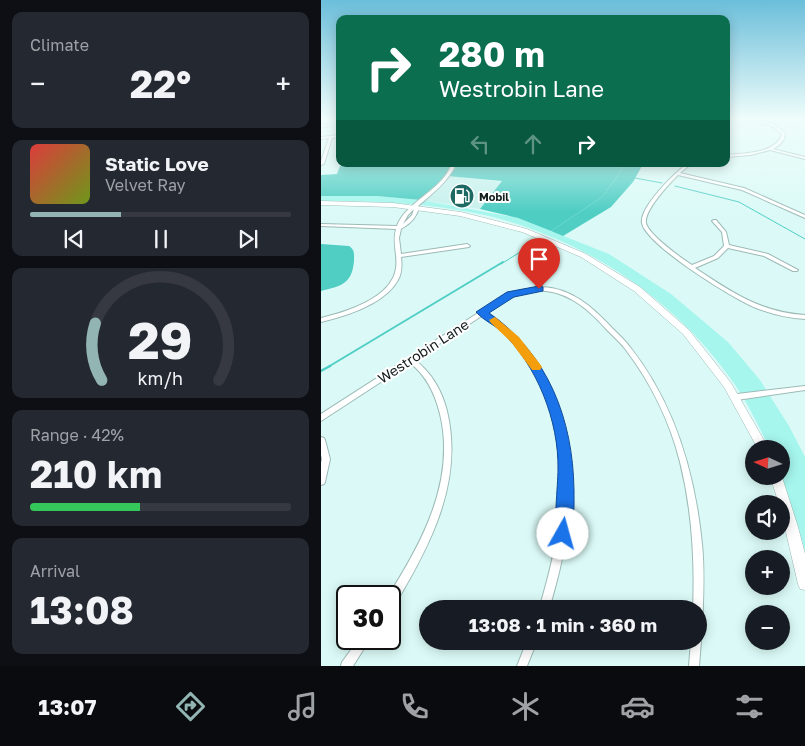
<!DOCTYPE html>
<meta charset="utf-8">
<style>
:root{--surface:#171b24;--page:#242831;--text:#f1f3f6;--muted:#9ea1a6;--line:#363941;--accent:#92b5b4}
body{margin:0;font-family:"Golos Text",sans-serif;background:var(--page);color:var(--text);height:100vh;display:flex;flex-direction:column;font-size:19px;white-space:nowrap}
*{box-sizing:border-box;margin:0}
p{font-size:16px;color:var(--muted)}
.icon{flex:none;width:28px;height:28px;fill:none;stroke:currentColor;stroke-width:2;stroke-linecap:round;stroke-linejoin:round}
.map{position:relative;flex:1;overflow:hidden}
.sheet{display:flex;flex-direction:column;gap:12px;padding:12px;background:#0d0f14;width:321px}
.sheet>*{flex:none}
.top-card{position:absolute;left:15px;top:15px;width:394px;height:152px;border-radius:10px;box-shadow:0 2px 12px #0003;background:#0b6e4f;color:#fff;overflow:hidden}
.needle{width:32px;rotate:274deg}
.controls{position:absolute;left:424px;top:440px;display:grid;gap:10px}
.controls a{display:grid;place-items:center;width:45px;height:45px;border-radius:50%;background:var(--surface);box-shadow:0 2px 12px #0003;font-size:25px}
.speed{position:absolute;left:15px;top:585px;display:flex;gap:10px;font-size:25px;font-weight:700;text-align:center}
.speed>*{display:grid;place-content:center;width:65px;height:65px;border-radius:50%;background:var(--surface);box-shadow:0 2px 12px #0003;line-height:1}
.speed .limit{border:2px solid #111;border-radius:8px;background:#fff;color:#111}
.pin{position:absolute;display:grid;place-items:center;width:42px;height:42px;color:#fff;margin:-51px -21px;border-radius:50% 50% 50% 0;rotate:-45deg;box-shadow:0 0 5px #0007}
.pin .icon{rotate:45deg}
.me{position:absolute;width:55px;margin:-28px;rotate:7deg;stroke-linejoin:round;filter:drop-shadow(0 0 4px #0008)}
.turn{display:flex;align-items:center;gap:18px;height:105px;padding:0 20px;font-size:22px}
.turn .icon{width:65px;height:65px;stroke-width:2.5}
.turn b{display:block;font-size:35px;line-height:42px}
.lanes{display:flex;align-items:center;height:48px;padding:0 20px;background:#0003;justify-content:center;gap:25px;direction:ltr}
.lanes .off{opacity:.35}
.big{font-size:38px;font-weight:700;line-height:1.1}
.sheet .card{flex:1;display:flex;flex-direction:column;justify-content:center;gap:8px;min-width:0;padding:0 18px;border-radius:10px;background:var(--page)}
.sheet .dial{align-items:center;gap:0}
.dial svg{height:130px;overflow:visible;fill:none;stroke:var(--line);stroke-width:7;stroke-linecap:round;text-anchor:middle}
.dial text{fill:var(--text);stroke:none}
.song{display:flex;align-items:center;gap:15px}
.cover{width:60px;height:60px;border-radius:8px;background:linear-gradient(135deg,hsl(0 70% 55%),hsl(80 70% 35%))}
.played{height:5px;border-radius:2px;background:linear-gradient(90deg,var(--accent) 35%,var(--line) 35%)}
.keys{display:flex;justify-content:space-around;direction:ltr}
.heat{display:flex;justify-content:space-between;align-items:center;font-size:28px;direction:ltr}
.charge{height:8px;border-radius:4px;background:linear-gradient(90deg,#34c759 42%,var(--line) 0)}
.trip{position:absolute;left:98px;top:600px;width:288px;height:50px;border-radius:25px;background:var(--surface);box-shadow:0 2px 12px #0003;font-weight:700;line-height:50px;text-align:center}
.tabs{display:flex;height:80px;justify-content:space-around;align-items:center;background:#090b0e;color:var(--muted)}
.tabs .icon{width:35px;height:35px}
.tabs .selected{color:var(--accent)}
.tabs b{font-size:22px;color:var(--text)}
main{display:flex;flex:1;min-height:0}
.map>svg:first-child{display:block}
.built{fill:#c8f1ed}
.green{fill:#a6f6ed}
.forest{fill:#4ecdc3}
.water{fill:#50cec4}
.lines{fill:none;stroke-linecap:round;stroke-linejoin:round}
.stream-far2{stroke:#50cec4;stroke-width:1}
.stream-far1{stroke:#50cec4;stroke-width:2}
.stream{stroke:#50cec4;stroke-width:2.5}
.street-casing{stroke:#9cbab6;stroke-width:2}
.secondary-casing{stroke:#9cbab6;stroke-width:1}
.street{fill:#fff;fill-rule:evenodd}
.secondary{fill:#fff;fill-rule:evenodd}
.route{fill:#1a73e8;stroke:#114b97}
.slow{fill:#f59e0b}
.labels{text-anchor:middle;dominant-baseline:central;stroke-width:4;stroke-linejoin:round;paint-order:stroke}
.far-poi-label{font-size:11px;font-weight:bold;fill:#131e1d;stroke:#fff;text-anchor:start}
.street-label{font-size:14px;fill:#131e1d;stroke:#fff}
</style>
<main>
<section class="sheet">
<div class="card"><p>Climate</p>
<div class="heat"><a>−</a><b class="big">22°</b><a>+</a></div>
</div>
<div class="card">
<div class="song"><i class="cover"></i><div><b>Static Love</b><p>Velvet Ray</p></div></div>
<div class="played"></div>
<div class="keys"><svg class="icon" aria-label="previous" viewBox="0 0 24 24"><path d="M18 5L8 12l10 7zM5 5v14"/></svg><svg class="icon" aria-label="pause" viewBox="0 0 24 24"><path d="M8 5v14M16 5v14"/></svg><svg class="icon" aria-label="next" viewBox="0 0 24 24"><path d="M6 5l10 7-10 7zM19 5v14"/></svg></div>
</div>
<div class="card dial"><svg viewBox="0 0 100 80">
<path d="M14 69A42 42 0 1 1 86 69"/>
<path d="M14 69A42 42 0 0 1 10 34" stroke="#92b5b4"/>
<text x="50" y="56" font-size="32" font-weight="700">29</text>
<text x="50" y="72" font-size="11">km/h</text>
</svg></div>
<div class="card"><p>Range · 42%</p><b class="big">210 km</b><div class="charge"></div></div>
<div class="card"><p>Arrival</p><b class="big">13:08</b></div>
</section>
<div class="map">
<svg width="484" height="666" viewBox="0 0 484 666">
<rect width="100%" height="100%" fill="#dbfaf7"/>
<path class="built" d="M 126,176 L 182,182 L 159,209 L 100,200 Z"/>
<path class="green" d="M 0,196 L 56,196 L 100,200 L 197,218 L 288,254 L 350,294 L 407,342 L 439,380 L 468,426 L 484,457 L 484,551 L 460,475 L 460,449 L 449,449 C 437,425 426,401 410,379 C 351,296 259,236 159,214 C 106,203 53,201 0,201 Z"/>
<path class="forest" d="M 45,164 L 305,164 L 281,197 L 230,231 L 197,218 L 159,209 L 181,181 L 126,176 L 100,200 L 56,196 L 0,196 L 0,175 L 16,174 L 19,166 Z"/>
<path class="water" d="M 305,164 L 322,164 L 312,182 L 290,207 L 242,236 L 230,231 L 281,197 Z
M 0,244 L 28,246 C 34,250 33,254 33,261 C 31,284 20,286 0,291 Z"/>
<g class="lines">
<path class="stream-far2" d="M 314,178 L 341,183
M 354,186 L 418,202 L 484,239
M 180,264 L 204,249"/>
<path class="stream-far1" d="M 7,367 L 182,262"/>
<path class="stream" d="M 0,371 L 9,366"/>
<defs>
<path id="street" d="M 430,119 L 453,124 L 464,133 C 464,141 459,145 452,149 L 484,157 L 484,159 L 449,150 L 430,155 L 405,157 L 405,155 C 423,153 455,154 461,134 L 451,126 L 430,120 Z
M 0,124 L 6,125 L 7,126 L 5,127 L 0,126 Z
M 19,135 L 19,137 L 11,138 L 3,164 L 0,165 L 0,161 L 8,138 L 0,139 L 0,137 Z
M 131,164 L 135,164 C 127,182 112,193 97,206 L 98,207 C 96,217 89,224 80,229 L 78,238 L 80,254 L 146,244 L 149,246 L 148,247 L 80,257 C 81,265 81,273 77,280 C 64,304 25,316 0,322 L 0,318 C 25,312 71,298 75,268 C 77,255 71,243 75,229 L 0,226 L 0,224 L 76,226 C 82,208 107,195 120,181 C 125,176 128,170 131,164 ZM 93,209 L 91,215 L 82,224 L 87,215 Z
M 366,164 L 370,164 L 359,173 L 423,188 L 484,215 L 484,218 L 421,190 L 357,175 C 349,183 323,210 325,223 C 328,235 360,258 371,265 L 393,256 L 403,246 L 401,232 L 391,221 L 393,220 L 395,220 L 405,232 L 408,245 L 447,254 L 477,270 L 476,271 L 472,271 L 443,256 L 407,248 L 397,258 L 374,268 C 410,292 439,312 484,315 L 484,319 C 467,318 451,314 435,308 C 414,300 325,245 321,223 C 318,208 354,172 366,164 Z
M 219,270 L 222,272 L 221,287 C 250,288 272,307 291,328 C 297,334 304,340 309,347 C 354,404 374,473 381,544 C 384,573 382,602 381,631 L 380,635 L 376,636 L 376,609 L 372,609 C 374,560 371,510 359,462 C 349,422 330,383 305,350 C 300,343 293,337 287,331 C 270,312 251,294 225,291 C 201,289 185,300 166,312 C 189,327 206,348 220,371 C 264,446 252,530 228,609 L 218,609 C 242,530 256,446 213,371 C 200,349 184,329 162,315 L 94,360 C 111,373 121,391 126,411 C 143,482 109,546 73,606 L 69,607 L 69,596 L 67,596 C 101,543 135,480 119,414 C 114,394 106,376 89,363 L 0,421 L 0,414 L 185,295 L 200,290 L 215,288 L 216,272 Z
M 484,386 L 484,390 L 416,400 L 413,399 L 412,397 L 413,395 L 416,394 Z
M 0,437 L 3,438 L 4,440 L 9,459 L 4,482 L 3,484 L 0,485 L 0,463 L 1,459 L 0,455 Z
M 376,636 L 379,637 L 380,641 L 378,666 L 368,666 L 370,641 L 376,641 Z
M 38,639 L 49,639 L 32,666 L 20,666 L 21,662 Z
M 206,641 L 216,641 L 206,666 L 196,666 Z"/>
<path id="secondary" d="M 0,201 L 72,203 L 140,212 L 206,229 L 265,254 L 319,287 L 368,330 L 410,383 L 448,449 L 437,449 L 403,387 L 362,334 L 313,291 L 260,257 L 201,232 L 139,216 L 72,207 L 0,205 Z
M 460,474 L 477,527 L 484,554 L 484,590 L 479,589 L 477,584 L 460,511 L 460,504 L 458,504 L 449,476 L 460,476 Z"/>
</defs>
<use href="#street" class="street-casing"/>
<use href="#secondary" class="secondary-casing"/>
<use href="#street" class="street"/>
<use href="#secondary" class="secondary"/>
</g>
<linearGradient id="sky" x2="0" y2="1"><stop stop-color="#6bbeda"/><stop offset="0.56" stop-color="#effdfb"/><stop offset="1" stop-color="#effdfb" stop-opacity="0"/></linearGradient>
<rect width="484" height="212" fill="url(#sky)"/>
<path class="route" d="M 218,286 L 222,287 L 222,291 L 193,297 L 168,313 C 227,354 252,419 253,490 C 253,505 254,525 247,539 L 242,541 L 236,539 C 232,532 237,483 237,470 C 238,421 216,365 180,331 C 172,324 162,320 155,312 L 186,292 Z"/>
<path class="slow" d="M 174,317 L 198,337 L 219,364 L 221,367 L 219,370 L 211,370 L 190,342 L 170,323 L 168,320 Z"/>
<defs>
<symbol id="fuel-disc" viewBox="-11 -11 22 22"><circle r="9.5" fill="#1e6963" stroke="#fff"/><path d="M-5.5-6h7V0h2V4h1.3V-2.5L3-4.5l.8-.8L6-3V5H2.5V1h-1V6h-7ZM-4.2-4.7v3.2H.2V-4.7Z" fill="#fff"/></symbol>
</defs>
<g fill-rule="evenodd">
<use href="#fuel-disc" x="127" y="182" width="28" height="28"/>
</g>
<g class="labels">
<g class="far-poi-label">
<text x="158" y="196">Mobil</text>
</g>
<g class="street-label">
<text transform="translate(102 351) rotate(-33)">Westrobin Lane</text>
</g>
</g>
</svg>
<div class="controls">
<a><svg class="needle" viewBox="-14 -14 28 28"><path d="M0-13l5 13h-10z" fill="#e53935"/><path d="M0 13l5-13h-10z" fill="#9ea1a6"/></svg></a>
<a><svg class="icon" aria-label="sound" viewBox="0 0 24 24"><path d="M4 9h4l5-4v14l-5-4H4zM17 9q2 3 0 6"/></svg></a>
<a>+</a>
<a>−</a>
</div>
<div class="speed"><div class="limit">30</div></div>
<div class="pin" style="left:218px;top:289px;background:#d93025"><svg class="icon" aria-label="arrive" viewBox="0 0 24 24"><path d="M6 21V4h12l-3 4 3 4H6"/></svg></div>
<svg class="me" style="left:242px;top:534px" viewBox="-20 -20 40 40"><circle r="19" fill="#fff"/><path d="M0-13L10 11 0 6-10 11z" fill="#1a73e8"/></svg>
<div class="trip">13:08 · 1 min · 360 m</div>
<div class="top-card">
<div class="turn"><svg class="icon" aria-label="right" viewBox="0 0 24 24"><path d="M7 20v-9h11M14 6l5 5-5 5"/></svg><div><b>280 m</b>Westrobin Lane</div></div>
<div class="lanes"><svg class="icon off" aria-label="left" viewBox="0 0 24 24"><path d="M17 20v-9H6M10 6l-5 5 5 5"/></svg><svg class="icon off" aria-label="ahead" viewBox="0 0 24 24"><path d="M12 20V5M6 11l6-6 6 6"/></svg><svg class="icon" aria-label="right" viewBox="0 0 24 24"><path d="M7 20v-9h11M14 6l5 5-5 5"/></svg></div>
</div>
</div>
</main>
<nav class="tabs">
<b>13:07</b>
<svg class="icon selected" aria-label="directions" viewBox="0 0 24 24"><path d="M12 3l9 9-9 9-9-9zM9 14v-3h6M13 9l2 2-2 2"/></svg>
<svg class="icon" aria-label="music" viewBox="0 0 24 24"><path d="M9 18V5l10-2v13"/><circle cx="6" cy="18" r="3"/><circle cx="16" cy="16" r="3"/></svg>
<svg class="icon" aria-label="phone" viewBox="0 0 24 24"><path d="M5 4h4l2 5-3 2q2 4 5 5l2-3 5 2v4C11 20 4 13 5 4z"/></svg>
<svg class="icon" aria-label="climate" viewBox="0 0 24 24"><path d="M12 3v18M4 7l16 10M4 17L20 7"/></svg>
<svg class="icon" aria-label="car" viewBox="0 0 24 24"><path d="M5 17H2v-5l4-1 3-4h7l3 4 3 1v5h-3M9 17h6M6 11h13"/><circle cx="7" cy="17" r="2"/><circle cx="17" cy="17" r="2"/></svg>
<svg class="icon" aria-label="filters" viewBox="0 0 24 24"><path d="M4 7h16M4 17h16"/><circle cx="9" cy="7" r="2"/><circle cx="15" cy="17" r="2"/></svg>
</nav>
